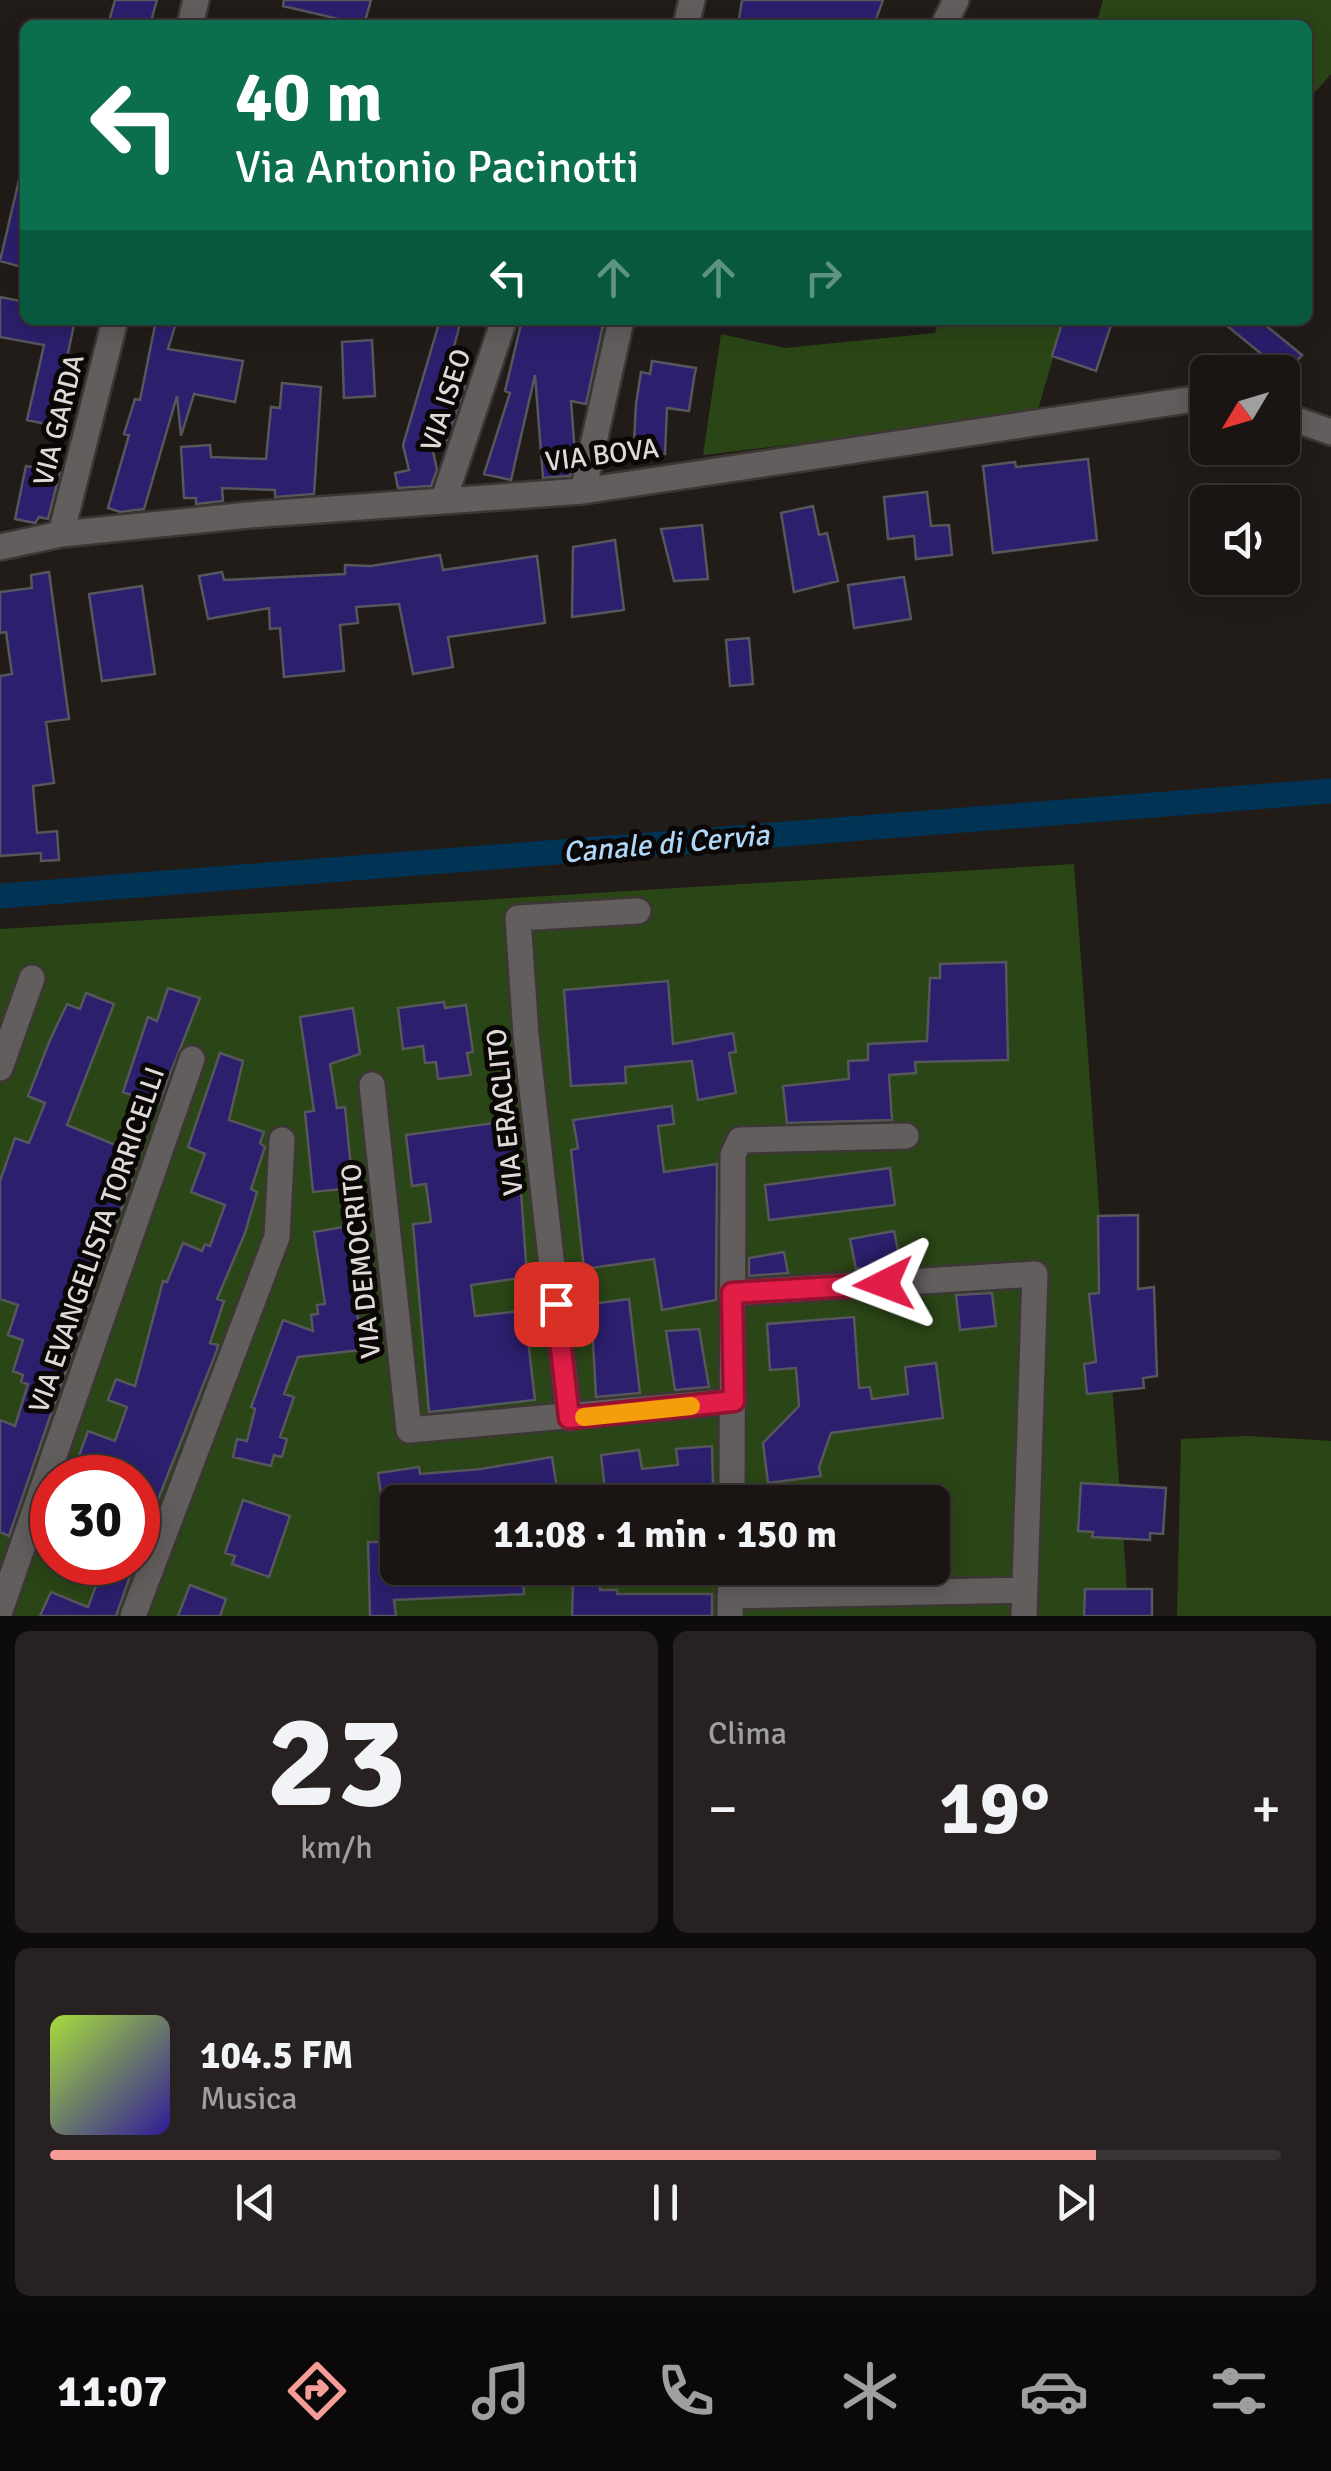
<!DOCTYPE html>
<html lang="it">
<meta charset="utf-8">
<style>
:root{--surface:#1a1513;--page:#272221;--text:#f1f3f6;--muted:#9f9fa0;--line:#383433;--accent:#f59c96}
body{margin:0;font-family:Signika,sans-serif;background:var(--page);color:var(--text);height:100vh;display:flex;flex-direction:column;font-size:38px;white-space:nowrap}
*{box-sizing:border-box;margin:0}
p{font-size:32px;color:var(--muted)}
.icon{flex:none;width:55px;height:55px;fill:none;stroke:currentColor;stroke-width:2;stroke-linecap:round;stroke-linejoin:round}
.map{position:relative;height:1616px;overflow:hidden}
.details{display:flex;flex-direction:column;gap:15px;padding:15px;background:#0e0c0a;flex:1}
.details>*{flex:none}
.top-card{position:absolute;left:20px;top:20px;width:1292px;height:305px;border-radius:15px;box-shadow:0 5px 25px #0003,0 0 0 2px var(--line);background:#0b6e4f;color:#fff;overflow:hidden}
.needle{width:65px;rotate:232deg}
.tools{position:absolute;left:1190px;top:355px;display:grid;gap:20px}
.tools a{display:grid;place-items:center;width:110px;height:110px;border-radius:15px;background:var(--surface);box-shadow:0 5px 25px #0003,0 0 0 2px var(--line);font-size:50px}
.speed{position:absolute;left:30px;top:1455px;display:flex;gap:20px;font-size:50px;font-weight:700;text-align:center}
.speed>*{display:grid;place-content:center;width:130px;height:130px;border-radius:50%;background:var(--surface);box-shadow:0 5px 25px #0003,0 0 0 2px var(--line);line-height:1}
.speed .limit{border:15px solid #d22;background:#fff;color:#111}
.pin{position:absolute;display:grid;place-items:center;width:85px;height:85px;color:#fff;margin:-42px;border-radius:20px;box-shadow:0 5px 15px #0006}
.me{position:absolute;width:110px;margin:-55px;rotate:267deg;stroke-linejoin:round;filter:drop-shadow(0 0 8px #0008)}
.turn{display:flex;align-items:center;gap:35px;height:210px;padding:0 50px;font-size:45px}
.turn .icon{width:130px;height:130px;stroke-width:2.5}
.turn b{display:block;font-size:70px;line-height:85px}
.lanes{display:flex;align-items:center;height:95px;padding:0 50px;background:#0003;justify-content:center;gap:50px;direction:ltr}
.lanes .off{opacity:.35}
.big{font-size:75px;font-weight:800;line-height:1.1}
.details .widget{flex:1;display:flex;flex-direction:column;justify-content:center;gap:15px;min-width:0;padding:0 35px;border-radius:15px;background:var(--page)}
.details .dial{align-items:center;gap:0}
.dial b{font-size:130px;line-height:1}
.song{display:flex;align-items:center;gap:30px}
.cover{width:120px;height:120px;border-radius:15px;background:linear-gradient(135deg,hsl(80 70% 55%),hsl(250 70% 35%))}
.played{height:10px;border-radius:5px;background:linear-gradient(90deg,var(--accent) 85%,var(--line) 85%)}
.keys{display:flex;justify-content:space-around;direction:ltr}
.heat{display:flex;justify-content:space-between;align-items:center;font-size:55px;direction:ltr}
.details .tiles{flex:1;display:grid;gap:15px;grid-template-columns:1fr 1fr}
.widget:last-child{grid-column:span 2}
.trip{position:absolute;left:380px;top:1485px;width:570px;height:100px;border-radius:15px;background:var(--surface);box-shadow:0 5px 25px #0003,0 0 0 2px var(--line);font-weight:800;line-height:100px;text-align:center}
.menu{display:flex;height:160px;justify-content:space-around;align-items:center;background:#0a0808;color:var(--muted)}
.menu .icon{width:70px;height:70px}
.menu .current{color:var(--accent)}
.menu b{font-size:45px;color:var(--text)}
.map>svg:first-child{display:block}
.green{fill:#2b4616;fill-rule:evenodd}
.lines{fill:none;stroke-linecap:round;stroke-linejoin:round}
.canal{stroke:#003354;stroke-width:25}
.building{fill:#2c1f6e;stroke:#56565d;stroke-width:2.5}
.minor-casing{stroke:#3c3734;stroke-width:30}
.minor{stroke:#625e5d;stroke-width:25}
.route-casing{stroke:#92132f;stroke-width:25}
.route{stroke:#e11d48;stroke-width:18}
.slow{stroke:#f59e0b;stroke-width:18}
.labels{text-anchor:middle;dominant-baseline:central;stroke-width:10;stroke-linejoin:round;paint-order:stroke}
.street-label{font-size:28px;fill:#dfdad8;stroke:#0a0706}
.water-label{font-size:30px;font-style:italic;fill:#afd7fa;stroke:#0a0706}
</style>
<div class="map">
<svg width="1331" height="1616" viewBox="0 0 1331 1616">
<rect width="100%" height="100%" fill="#221c19"/>
<path class="green" d="M 1103,0 L 1331,0 L 1331,74 L 1308,100 L 1308,25 L 1096,25 Z
M 938,320 L 1064,320 L 1036,416 L 703,455 L 721,334 L 785,348 L 935,333 Z
M 1074,864 L 1129,1616 L 0,1616 L 0,929 ZM 52,1478 L 138,1478 L 138,1562 L 52,1562 ZM 398,1502 L 932,1502 L 932,1568 L 398,1568 Z
M 1248,1436 L 1331,1441 L 1331,1616 L 1177,1616 L 1181,1439 Z"/>
<g class="lines">
<path class="canal" d="M 0,896 L 1331,791"/>
</g>
<path class="building" d="M 115,0 L 157,0 L 150,25 L 108,25 Z
M 284,0 L 371,0 L 364,25 L 283,6 Z
M 742,0 L 883,0 L 874,25 L 775,25 L 739,19 Z
M 19,180 L 25,180 L 25,268 L 0,261 Z
M 0,297 L 25,302 L 25,320 L 75,320 L 68,353 L 81,356 L 65,428 L 27,420 L 44,345 L 0,337 Z
M 156,320 L 177,320 L 168,349 L 243,361 L 235,402 L 194,394 L 181,436 L 177,396 L 144,509 L 120,512 L 108,508 L 129,435 L 124,434 L 135,399 L 140,400 Z
M 440,320 L 461,320 L 445,381 L 465,386 L 445,445 L 431,442 L 437,470 L 431,486 L 398,488 L 395,473 L 409,470 L 403,445 Z
M 522,320 L 604,320 L 586,404 L 571,401 L 575,453 L 570,476 L 543,478 L 535,375 L 511,480 L 484,474 L 510,393 L 505,391 Z
M 1063,320 L 1111,325 L 1096,371 L 1052,356 Z
M 1220,320 L 1259,320 L 1302,355 L 1286,374 Z
M 372,340 L 375,396 L 344,398 L 342,342 Z
M 652,361 L 696,368 L 694,378 L 689,411 L 667,408 L 665,454 L 639,454 L 639,442 L 634,442 L 636,404 L 641,372 L 650,374 Z
M 282,383 L 321,387 L 314,494 L 275,497 L 275,490 L 222,488 L 223,501 L 196,504 L 196,498 L 184,498 L 181,447 L 210,445 L 211,457 L 266,459 L 271,407 L 280,408 Z
M 1088,459 L 1097,540 L 993,553 L 983,466 L 1015,462 L 1016,467 Z
M 26,466 L 60,472 L 48,519 L 39,517 L 35,523 L 15,519 Z
M 927,492 L 931,526 L 949,525 L 952,555 L 916,559 L 914,536 L 888,539 L 884,497 Z
M 813,506 L 819,535 L 827,533 L 838,581 L 794,592 L 781,513 Z
M 702,525 L 708,579 L 674,581 L 661,529 Z
M 615,540 L 624,610 L 572,617 L 573,547 Z
M 440,555 L 443,570 L 537,556 L 545,623 L 448,637 L 453,667 L 413,674 L 399,604 L 356,607 L 358,623 L 340,625 L 344,671 L 284,677 L 280,628 L 270,629 L 269,608 L 208,619 L 199,576 L 222,572 L 224,580 L 345,574 L 345,565 L 371,566 Z
M 49,572 L 69,719 L 46,722 L 54,783 L 33,786 L 37,833 L 57,831 L 59,860 L 41,861 L 41,853 L 0,856 L 0,676 L 12,674 L 6,632 L 0,633 L 0,592 L 32,588 L 31,575 Z
M 904,577 L 911,619 L 854,628 L 848,585 Z
M 142,586 L 155,674 L 102,681 L 89,594 Z
M 749,638 L 753,684 L 730,686 L 726,640 Z
M 1006,962 L 1008,1060 L 915,1062 L 916,1073 L 889,1075 L 892,1120 L 787,1123 L 783,1086 L 849,1079 L 848,1061 L 868,1060 L 868,1044 L 927,1041 L 930,978 L 940,978 L 940,964 Z
M 668,981 L 673,1044 L 733,1033 L 736,1052 L 729,1053 L 736,1093 L 698,1100 L 692,1061 L 625,1067 L 626,1083 L 571,1086 L 564,990 Z
M 168,988 L 200,998 L 158,1105 L 123,1092 L 148,1017 L 157,1021 Z
M 86,993 L 114,1004 L 67,1125 L 140,1155 L 9,1536 L 0,1532 L 0,1420 L 15,1426 L 28,1384 L 21,1382 L 23,1375 L 13,1371 L 23,1340 L 8,1335 L 18,1305 L 0,1299 L 0,1181 L 15,1138 L 29,1143 L 45,1103 L 28,1096 L 50,1040 L 67,1004 L 80,1009 Z
M 444,1002 L 445,1008 L 466,1005 L 473,1052 L 467,1053 L 471,1075 L 438,1079 L 436,1062 L 425,1063 L 423,1046 L 403,1049 L 398,1008 Z
M 353,1008 L 360,1054 L 330,1064 L 337,1108 L 345,1107 L 353,1188 L 313,1192 L 305,1112 L 314,1111 L 300,1017 Z
M 220,1053 L 243,1061 L 229,1120 L 264,1132 L 260,1143 L 265,1147 L 251,1189 L 257,1192 L 245,1233 L 217,1299 L 224,1301 L 210,1343 L 218,1345 L 217,1350 L 140,1545 L 138,1478 L 114,1478 L 76,1464 L 88,1431 L 115,1441 L 127,1407 L 108,1400 L 116,1379 L 135,1386 L 163,1281 L 167,1282 L 183,1243 L 202,1251 L 205,1244 L 210,1246 L 225,1205 L 191,1192 L 205,1154 L 188,1147 Z
M 672,1106 L 674,1124 L 658,1126 L 664,1172 L 717,1164 L 716,1300 L 662,1310 L 654,1259 L 584,1269 L 571,1150 L 578,1148 L 573,1120 Z
M 516,1120 L 527,1277 L 471,1285 L 475,1316 L 530,1310 L 532,1340 L 528,1341 L 535,1400 L 429,1412 L 413,1224 L 431,1222 L 426,1184 L 412,1186 L 406,1135 Z
M 890,1168 L 895,1205 L 769,1220 L 765,1185 Z
M 1138,1215 L 1138,1289 L 1154,1287 L 1157,1376 L 1143,1378 L 1144,1388 L 1087,1394 L 1084,1364 L 1096,1362 L 1089,1294 L 1099,1293 L 1098,1216 Z
M 349,1226 L 361,1350 L 298,1357 L 284,1394 L 294,1397 L 280,1437 L 287,1439 L 282,1457 L 274,1455 L 271,1466 L 233,1457 L 237,1439 L 247,1441 L 255,1409 L 251,1407 L 283,1320 L 313,1331 L 311,1315 L 318,1314 L 317,1305 L 325,1304 L 314,1232 Z
M 894,1231 L 901,1266 L 856,1269 L 850,1239 Z
M 784,1252 L 788,1273 L 749,1276 L 749,1258 Z
M 992,1293 L 996,1326 L 960,1330 L 956,1295 Z
M 629,1299 L 640,1393 L 596,1397 L 591,1304 Z
M 854,1317 L 859,1388 L 870,1387 L 872,1399 L 908,1394 L 905,1367 L 936,1363 L 943,1418 L 831,1433 L 819,1467 L 821,1476 L 768,1483 L 763,1443 L 799,1406 L 796,1368 L 770,1370 L 767,1324 Z
M 699,1329 L 709,1387 L 675,1390 L 666,1331 Z
M 712,1446 L 713,1486 L 684,1489 L 685,1500 L 662,1502 L 660,1492 L 606,1498 L 601,1455 L 639,1450 L 642,1469 L 678,1465 L 676,1449 Z
M 552,1457 L 559,1502 L 382,1502 L 378,1473 L 419,1467 L 420,1474 L 481,1469 Z
M 1081,1483 L 1166,1488 L 1163,1534 L 1150,1533 L 1150,1540 L 1092,1537 L 1093,1532 L 1078,1531 Z
M 243,1500 L 290,1516 L 269,1577 L 232,1564 L 235,1556 L 225,1553 Z
M 368,1542 L 389,1542 L 390,1568 L 522,1568 L 524,1594 L 394,1600 L 396,1616 L 370,1616 Z
M 105,1562 L 135,1562 L 116,1616 L 40,1616 L 51,1592 L 88,1607 Z
M 765,1568 L 844,1568 L 844,1577 L 765,1579 Z
M 573,1583 L 600,1584 L 600,1590 L 617,1590 L 617,1594 L 712,1594 L 712,1616 L 572,1616 Z
M 190,1585 L 226,1599 L 220,1616 L 178,1616 Z
M 1085,1589 L 1152,1589 L 1152,1616 L 1084,1616 Z"/>
<g class="lines">
<defs>
<path id="minor" d="M 190,25 L 196,0
M 686,25 L 692,0
M 944,25 L 956,0
M 1282,415 L 1331,432
M 583,491 L 621,320
M 444,499 L 504,320
M 61,534 L 115,320
M 0,547 L 61,534 L 249,515 L 583,491 L 1208,397
M 0,1068 L 32,978
M 372,1085 L 409,1430 L 734,1401
M 732,1293 L 1035,1274 L 1024,1616
M 569,1418 L 526,1035 L 518,918 L 638,911
M 732,1502 L 733,1155 L 740,1140 L 906,1136
M 730,1596 L 1025,1590
M 0,1611 L 192,1059
M 133,1616 L 277,1237 L 282,1140
M 730,1616 L 731,1568"/>
</defs>
<use href="#minor" class="minor-casing"/>
<use href="#minor" class="minor"/>
</g>
<g class="lines">
<defs>
<path id="route" d="M 556,1304 L 569,1418 L 734,1401 L 732,1293 L 884,1284"/>
</defs>
<use href="#route" class="route-casing"/>
<use href="#route" class="route"/>
<path class="slow" d="M 584,1417 L 691,1406"/>
</g>
<g class="labels">
<g class="street-label">
<text transform="translate(446 400) rotate(-72)">VIA ISEO</text>
<text transform="translate(59 420) rotate(-76)">VIA GARDA</text>
<text transform="translate(602 455) rotate(-7)">VIA BOVA</text>
<text transform="translate(505 1112) rotate(-96)">VIA ERACLITO</text>
<text transform="translate(97 1240) rotate(-71)">VIA EVANGELISTA TORRICELLI</text>
<text transform="translate(361 1261) rotate(-96)">VIA DEMOCRITO</text>
</g>
<g class="water-label">
<text transform="translate(666 844) rotate(-5)">Canale di Cervia</text>
</g>
</g>
</svg>
<div class="tools">
<a><svg class="needle" viewBox="-14 -14 28 28"><path d="M0-13l5 13h-10z" fill="#e53935"/><path d="M0 13l5-13h-10z" fill="#9f9fa0"/></svg></a>
<a><svg class="icon" aria-label="sound" viewBox="0 0 24 24"><path d="M4 9h4l5-4v14l-5-4H4zM17 9q2 3 0 6"/></svg></a>
</div>
<div class="speed"><div class="limit">30</div></div>
<div class="pin" style="left:556px;top:1304px;background:#d93025"><svg class="icon" aria-label="arrive" viewBox="0 0 24 24"><path d="M6 21V4h12l-3 4 3 4H6"/></svg></div>
<svg class="me" style="left:884px;top:1284px" viewBox="-20 -20 40 40"><path d="M0-17L14 15 0 8-14 15z" fill="#e11d48" stroke="#fff" stroke-width="4"/></svg>
<div class="trip">11:08 · 1 min · 150 m</div>
<div class="top-card">
<div class="turn"><svg class="icon" aria-label="left" viewBox="0 0 24 24"><path d="M17 20v-9H6M10 6l-5 5 5 5"/></svg><div><b>40 m</b>Via Antonio Pacinotti</div></div>
<div class="lanes"><svg class="icon" aria-label="left" viewBox="0 0 24 24"><path d="M17 20v-9H6M10 6l-5 5 5 5"/></svg><svg class="icon off" aria-label="ahead" viewBox="0 0 24 24"><path d="M12 20V5M6 11l6-6 6 6"/></svg><svg class="icon off" aria-label="ahead" viewBox="0 0 24 24"><path d="M12 20V5M6 11l6-6 6 6"/></svg><svg class="icon off" aria-label="right" viewBox="0 0 24 24"><path d="M7 20v-9h11M14 6l5 5-5 5"/></svg></div>
</div>
</div>
<section class="details">
<div class="tiles">
<div class="widget dial"><b>23</b><p>km/h</p></div>
<div class="widget"><p>Clima</p>
<div class="heat"><a>−</a><b class="big">19°</b><a>+</a></div>
</div>
<div class="widget">
<div class="song"><i class="cover"></i><div><b>104.5 FM</b><p>Musica</p></div></div>
<div class="played"></div>
<div class="keys"><svg class="icon" aria-label="previous" viewBox="0 0 24 24"><path d="M18 5L8 12l10 7zM5 5v14"/></svg><svg class="icon" aria-label="pause" viewBox="0 0 24 24"><path d="M8 5v14M16 5v14"/></svg><svg class="icon" aria-label="next" viewBox="0 0 24 24"><path d="M6 5l10 7-10 7zM19 5v14"/></svg></div>
</div>
</div>
</section>
<nav class="menu">
<b>11:07</b>
<svg class="icon current" aria-label="directions" viewBox="0 0 24 24"><path d="M12 3l9 9-9 9-9-9zM9 14v-3h6M13 9l2 2-2 2"/></svg>
<svg class="icon" aria-label="music" viewBox="0 0 24 24"><path d="M9 18V5l10-2v13"/><circle cx="6" cy="18" r="3"/><circle cx="16" cy="16" r="3"/></svg>
<svg class="icon" aria-label="phone" viewBox="0 0 24 24"><path d="M5 4h4l2 5-3 2q2 4 5 5l2-3 5 2v4C11 20 4 13 5 4z"/></svg>
<svg class="icon" aria-label="climate" viewBox="0 0 24 24"><path d="M12 3v18M4 7l16 10M4 17L20 7"/></svg>
<svg class="icon" aria-label="car" viewBox="0 0 24 24"><path d="M5 17H2v-5l4-1 3-4h7l3 4 3 1v5h-3M9 17h6M6 11h13"/><circle cx="7" cy="17" r="2"/><circle cx="17" cy="17" r="2"/></svg>
<svg class="icon" aria-label="filters" viewBox="0 0 24 24"><path d="M4 7h16M4 17h16"/><circle cx="9" cy="7" r="2"/><circle cx="15" cy="17" r="2"/></svg>
</nav>
